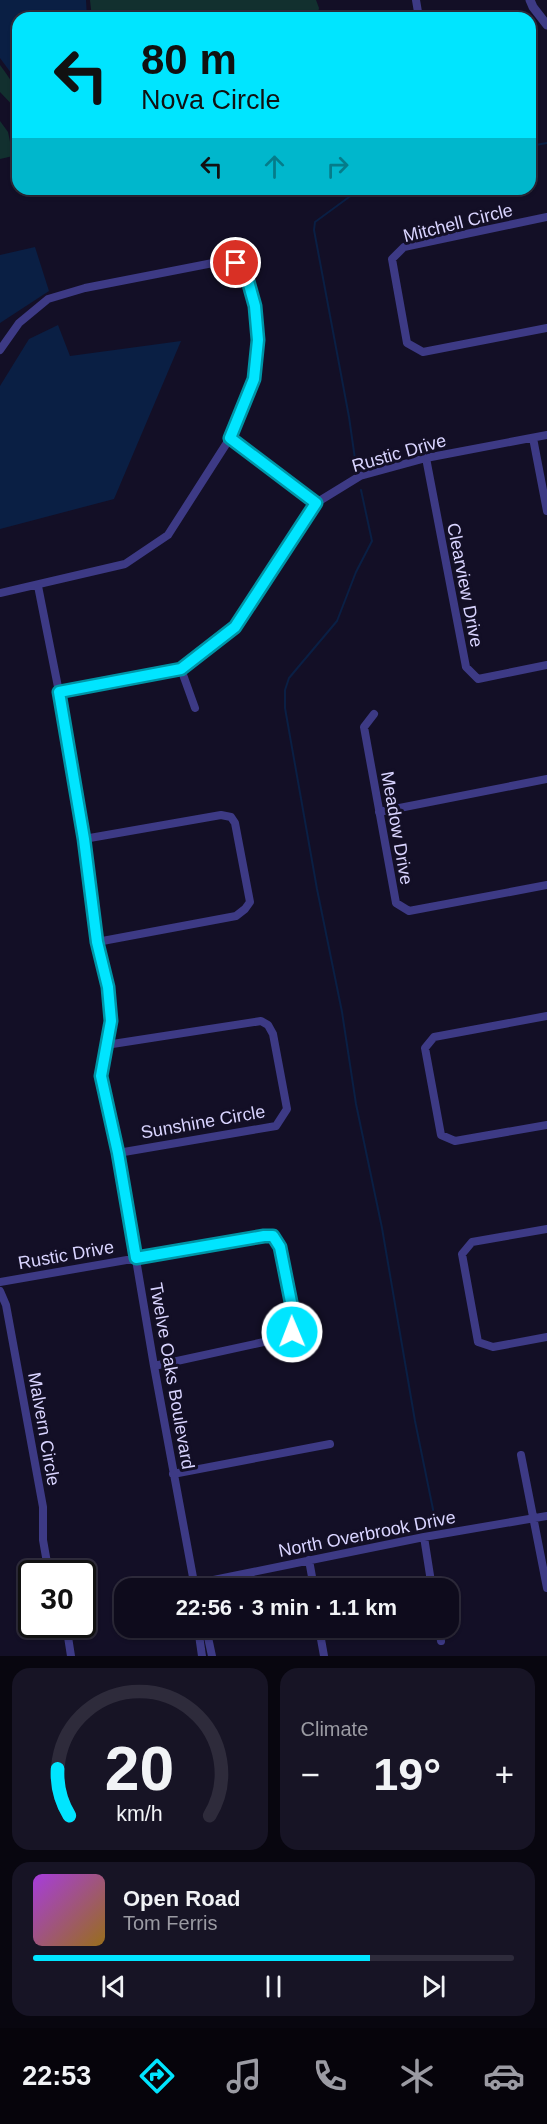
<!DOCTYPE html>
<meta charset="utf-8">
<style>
:root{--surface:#0e0b1c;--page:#171425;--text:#f1f3f6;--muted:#9b9ba3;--line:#2e2b3b;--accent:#00e5ff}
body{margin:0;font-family:Arial,sans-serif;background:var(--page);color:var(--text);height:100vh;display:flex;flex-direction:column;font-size:22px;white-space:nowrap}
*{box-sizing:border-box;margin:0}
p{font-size:20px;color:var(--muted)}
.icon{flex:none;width:33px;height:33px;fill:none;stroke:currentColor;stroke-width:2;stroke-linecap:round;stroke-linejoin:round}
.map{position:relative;height:1656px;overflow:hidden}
.details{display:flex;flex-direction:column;gap:12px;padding:12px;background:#08060f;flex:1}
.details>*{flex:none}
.hud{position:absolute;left:12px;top:12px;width:524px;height:183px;border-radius:18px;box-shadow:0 2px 4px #0004,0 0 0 2px var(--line);background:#00e5ff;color:#111;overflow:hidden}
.speed{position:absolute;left:18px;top:1560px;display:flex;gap:12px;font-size:30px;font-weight:700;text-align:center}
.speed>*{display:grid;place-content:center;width:78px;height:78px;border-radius:50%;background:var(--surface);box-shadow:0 2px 4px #0004,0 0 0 2px var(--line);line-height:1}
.speed .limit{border:3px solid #111;border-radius:9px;background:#fff;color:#111}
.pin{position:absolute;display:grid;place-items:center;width:51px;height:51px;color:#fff;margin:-26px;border:3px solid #fff;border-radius:50%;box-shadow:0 2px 6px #0007}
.me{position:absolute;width:66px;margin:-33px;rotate:359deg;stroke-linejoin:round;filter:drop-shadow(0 0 4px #0008)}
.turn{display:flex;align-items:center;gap:21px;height:126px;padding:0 30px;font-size:27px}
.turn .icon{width:78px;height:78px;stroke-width:2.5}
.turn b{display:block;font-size:42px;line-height:51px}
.lanes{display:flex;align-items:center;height:57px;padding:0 30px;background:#0003;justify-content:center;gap:30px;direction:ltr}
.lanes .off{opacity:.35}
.big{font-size:45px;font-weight:600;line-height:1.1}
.details .card{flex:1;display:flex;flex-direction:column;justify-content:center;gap:9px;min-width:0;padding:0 21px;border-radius:18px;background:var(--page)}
.details .dial{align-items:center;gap:0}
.dial svg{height:156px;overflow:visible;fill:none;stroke:var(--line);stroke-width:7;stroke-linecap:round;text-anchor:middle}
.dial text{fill:var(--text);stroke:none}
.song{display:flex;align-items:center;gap:18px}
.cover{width:72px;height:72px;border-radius:9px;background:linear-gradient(135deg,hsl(280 70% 55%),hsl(40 70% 35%))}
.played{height:6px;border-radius:3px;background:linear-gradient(90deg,var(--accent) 70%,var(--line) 70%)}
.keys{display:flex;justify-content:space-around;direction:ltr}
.heat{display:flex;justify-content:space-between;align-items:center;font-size:33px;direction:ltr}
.details .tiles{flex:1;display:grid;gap:12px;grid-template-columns:1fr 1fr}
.card:last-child{grid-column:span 2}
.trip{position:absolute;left:114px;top:1578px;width:345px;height:60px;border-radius:18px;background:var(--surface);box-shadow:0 2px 4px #0004,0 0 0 2px var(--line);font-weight:600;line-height:60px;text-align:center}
.dock{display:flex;height:96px;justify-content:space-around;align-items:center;background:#06040b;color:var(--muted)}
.dock .icon{width:42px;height:42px}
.dock .active{color:var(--accent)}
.dock b{font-size:27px;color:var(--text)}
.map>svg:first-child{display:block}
.green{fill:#12302f}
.water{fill:#0a1f44}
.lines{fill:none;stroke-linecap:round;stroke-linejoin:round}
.stream{stroke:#0a1f44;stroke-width:2}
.minor{stroke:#3d3a85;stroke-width:8}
.tertiary{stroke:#3d3a85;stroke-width:9}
.route-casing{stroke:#0095a6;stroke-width:15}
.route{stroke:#00e5ff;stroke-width:10}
.labels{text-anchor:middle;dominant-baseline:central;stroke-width:6;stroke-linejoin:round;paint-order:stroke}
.street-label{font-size:18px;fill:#d9d4ff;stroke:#130f26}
</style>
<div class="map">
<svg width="547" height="1656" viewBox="0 0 547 1656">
<rect width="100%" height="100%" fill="#130f26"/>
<path class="green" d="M 90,0 L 316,0 L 319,8 L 317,18 L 92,18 Z
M 0,65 C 12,81 18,90 18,111 L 0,92 Z
M 0,121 L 8,132 L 13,156 L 0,159 Z"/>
<path class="water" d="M 0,0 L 86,0 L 87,18 L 18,18 L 18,85 L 14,77 L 0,58 Z
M 35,247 L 49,291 L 0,323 L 0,255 Z
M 58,325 L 70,356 L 181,341 L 114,499 L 0,529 L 0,386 L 29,339 Z"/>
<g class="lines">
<path class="stream" d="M 530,146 L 547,143
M 356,466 L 349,417 L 314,230 L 315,222 L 360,189
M 361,490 L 372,541 L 356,572 L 337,621 L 289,678 L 285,690 L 285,708 L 317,889 L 342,1012 L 356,1104 L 382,1228 L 415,1421 L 436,1524"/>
<path class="minor" d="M 416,0 L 419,18
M 547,217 L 404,247 L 392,259 L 407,343 L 423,352 L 547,328
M 0,350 L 19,323 L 48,299 L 85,288 L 218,262 L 236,263 L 248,281 L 255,306 L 258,340 L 254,379 L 230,438 L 168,535 L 125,564 L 0,593
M 230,438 L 316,503
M 533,438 L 547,511
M 426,458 L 466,667 L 478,679 L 547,665
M 38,586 L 59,692 L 84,839 L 97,942 L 109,987 L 111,1021 L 101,1076 L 118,1153 L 154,1366 L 195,1588
M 181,669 L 195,708
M 59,692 L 181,669 L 235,627 L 316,503 L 360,476 L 426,458 L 547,435
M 374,714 L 364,727 L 396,903 L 409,911 L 547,885
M 379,812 L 547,779
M 84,839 L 221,815 L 231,817 L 235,823 L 250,902 L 245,909 L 236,916 L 97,942
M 547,1016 L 434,1037 L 425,1048 L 441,1135 L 455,1141 L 547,1125
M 106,1045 L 261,1021 L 268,1025 L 273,1034 L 287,1109 L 276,1126 L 118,1153
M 547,1229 L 472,1242 L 462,1254 L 478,1342 L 493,1347 L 547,1337
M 0,1282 L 265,1236 L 273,1237 L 280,1247 L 295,1322 L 292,1332 L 287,1337 L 154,1366
M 0,1291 L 6,1305 L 43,1507 L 43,1540 L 49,1574
M 521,1455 L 547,1588
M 173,1474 L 330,1444
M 424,1537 L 432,1588
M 309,1560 L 314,1588
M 194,1584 L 424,1537 L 547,1516
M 66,1624 L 71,1656
M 198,1628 L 202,1656
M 206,1628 L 212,1656
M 319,1628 L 324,1656
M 439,1628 L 441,1641"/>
<path class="tertiary" d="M 530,0 L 533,7 L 547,25"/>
</g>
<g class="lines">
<defs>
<path id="route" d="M 236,263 L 248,281 L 255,306 L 258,340 L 254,379 L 230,438 L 316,503 L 235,627 L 181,669 L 59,692 L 84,839 L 97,942 L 108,987 L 111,1021 L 101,1076 L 118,1153 L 136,1258 L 264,1236 L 273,1236 L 280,1247 L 295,1322 L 292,1332"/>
</defs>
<use href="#route" class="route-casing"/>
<use href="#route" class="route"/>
</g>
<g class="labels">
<g class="street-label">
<text transform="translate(458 223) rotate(-14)">Mitchell Circle</text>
<text transform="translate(399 453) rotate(-16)">Rustic Drive</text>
<text transform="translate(465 585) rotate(79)">Clearview Drive</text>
<text transform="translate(397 828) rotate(80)">Meadow Drive</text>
<text transform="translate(203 1122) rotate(-10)">Sunshine Circle</text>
<text transform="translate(66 1255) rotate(-10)">Rustic Drive</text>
<text transform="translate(172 1376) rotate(80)">Twelve Oaks Boulevard</text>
<text transform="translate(44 1429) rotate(80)">Malvern Circle</text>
<text transform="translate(367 1534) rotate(-11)">North Overbrook Drive</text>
</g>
</g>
</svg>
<div class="speed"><div class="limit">30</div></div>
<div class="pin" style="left:236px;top:263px;background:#d93025"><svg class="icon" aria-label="arrive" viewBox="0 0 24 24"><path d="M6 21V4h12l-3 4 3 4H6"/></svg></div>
<svg class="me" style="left:292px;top:1332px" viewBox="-20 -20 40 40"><circle r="17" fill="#00e5ff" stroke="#fff" stroke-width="3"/><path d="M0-11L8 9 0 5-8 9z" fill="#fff"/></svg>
<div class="trip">22:56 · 3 min · 1.1 km</div>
<div class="hud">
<div class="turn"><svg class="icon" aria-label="left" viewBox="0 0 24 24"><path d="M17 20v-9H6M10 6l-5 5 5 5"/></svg><div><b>80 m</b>Nova Circle</div></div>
<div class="lanes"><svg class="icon" aria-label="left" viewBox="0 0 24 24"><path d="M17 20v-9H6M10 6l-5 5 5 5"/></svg><svg class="icon off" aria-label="ahead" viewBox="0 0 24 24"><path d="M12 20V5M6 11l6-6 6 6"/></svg><svg class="icon off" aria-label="right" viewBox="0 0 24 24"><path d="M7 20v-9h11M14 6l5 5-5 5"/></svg></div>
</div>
</div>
<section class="details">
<div class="tiles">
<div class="card dial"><svg viewBox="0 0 100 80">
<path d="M14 69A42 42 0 1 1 86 69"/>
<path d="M14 69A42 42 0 0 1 8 45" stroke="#00e5ff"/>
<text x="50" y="56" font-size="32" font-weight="700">20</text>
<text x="50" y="72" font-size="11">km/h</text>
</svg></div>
<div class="card"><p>Climate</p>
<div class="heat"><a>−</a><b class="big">19°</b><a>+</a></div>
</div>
<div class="card">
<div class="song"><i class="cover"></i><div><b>Open Road</b><p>Tom Ferris</p></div></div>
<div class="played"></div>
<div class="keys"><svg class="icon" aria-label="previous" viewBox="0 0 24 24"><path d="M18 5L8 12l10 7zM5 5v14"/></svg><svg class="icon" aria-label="pause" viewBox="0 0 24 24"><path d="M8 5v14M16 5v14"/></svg><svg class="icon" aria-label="next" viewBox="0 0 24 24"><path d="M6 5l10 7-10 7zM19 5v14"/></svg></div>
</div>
</div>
</section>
<nav class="dock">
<b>22:53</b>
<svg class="icon active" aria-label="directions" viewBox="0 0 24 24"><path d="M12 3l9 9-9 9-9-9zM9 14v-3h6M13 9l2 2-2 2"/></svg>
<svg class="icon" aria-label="music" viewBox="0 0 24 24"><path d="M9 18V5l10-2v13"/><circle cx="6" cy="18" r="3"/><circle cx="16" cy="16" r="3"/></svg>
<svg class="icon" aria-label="phone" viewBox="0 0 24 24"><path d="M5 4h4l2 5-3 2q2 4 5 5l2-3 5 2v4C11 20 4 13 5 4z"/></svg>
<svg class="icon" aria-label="climate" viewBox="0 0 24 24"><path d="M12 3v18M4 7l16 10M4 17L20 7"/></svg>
<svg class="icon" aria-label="car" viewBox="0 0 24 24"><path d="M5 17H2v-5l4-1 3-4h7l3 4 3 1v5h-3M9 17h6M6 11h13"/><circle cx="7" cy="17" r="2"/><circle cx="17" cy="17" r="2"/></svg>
</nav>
